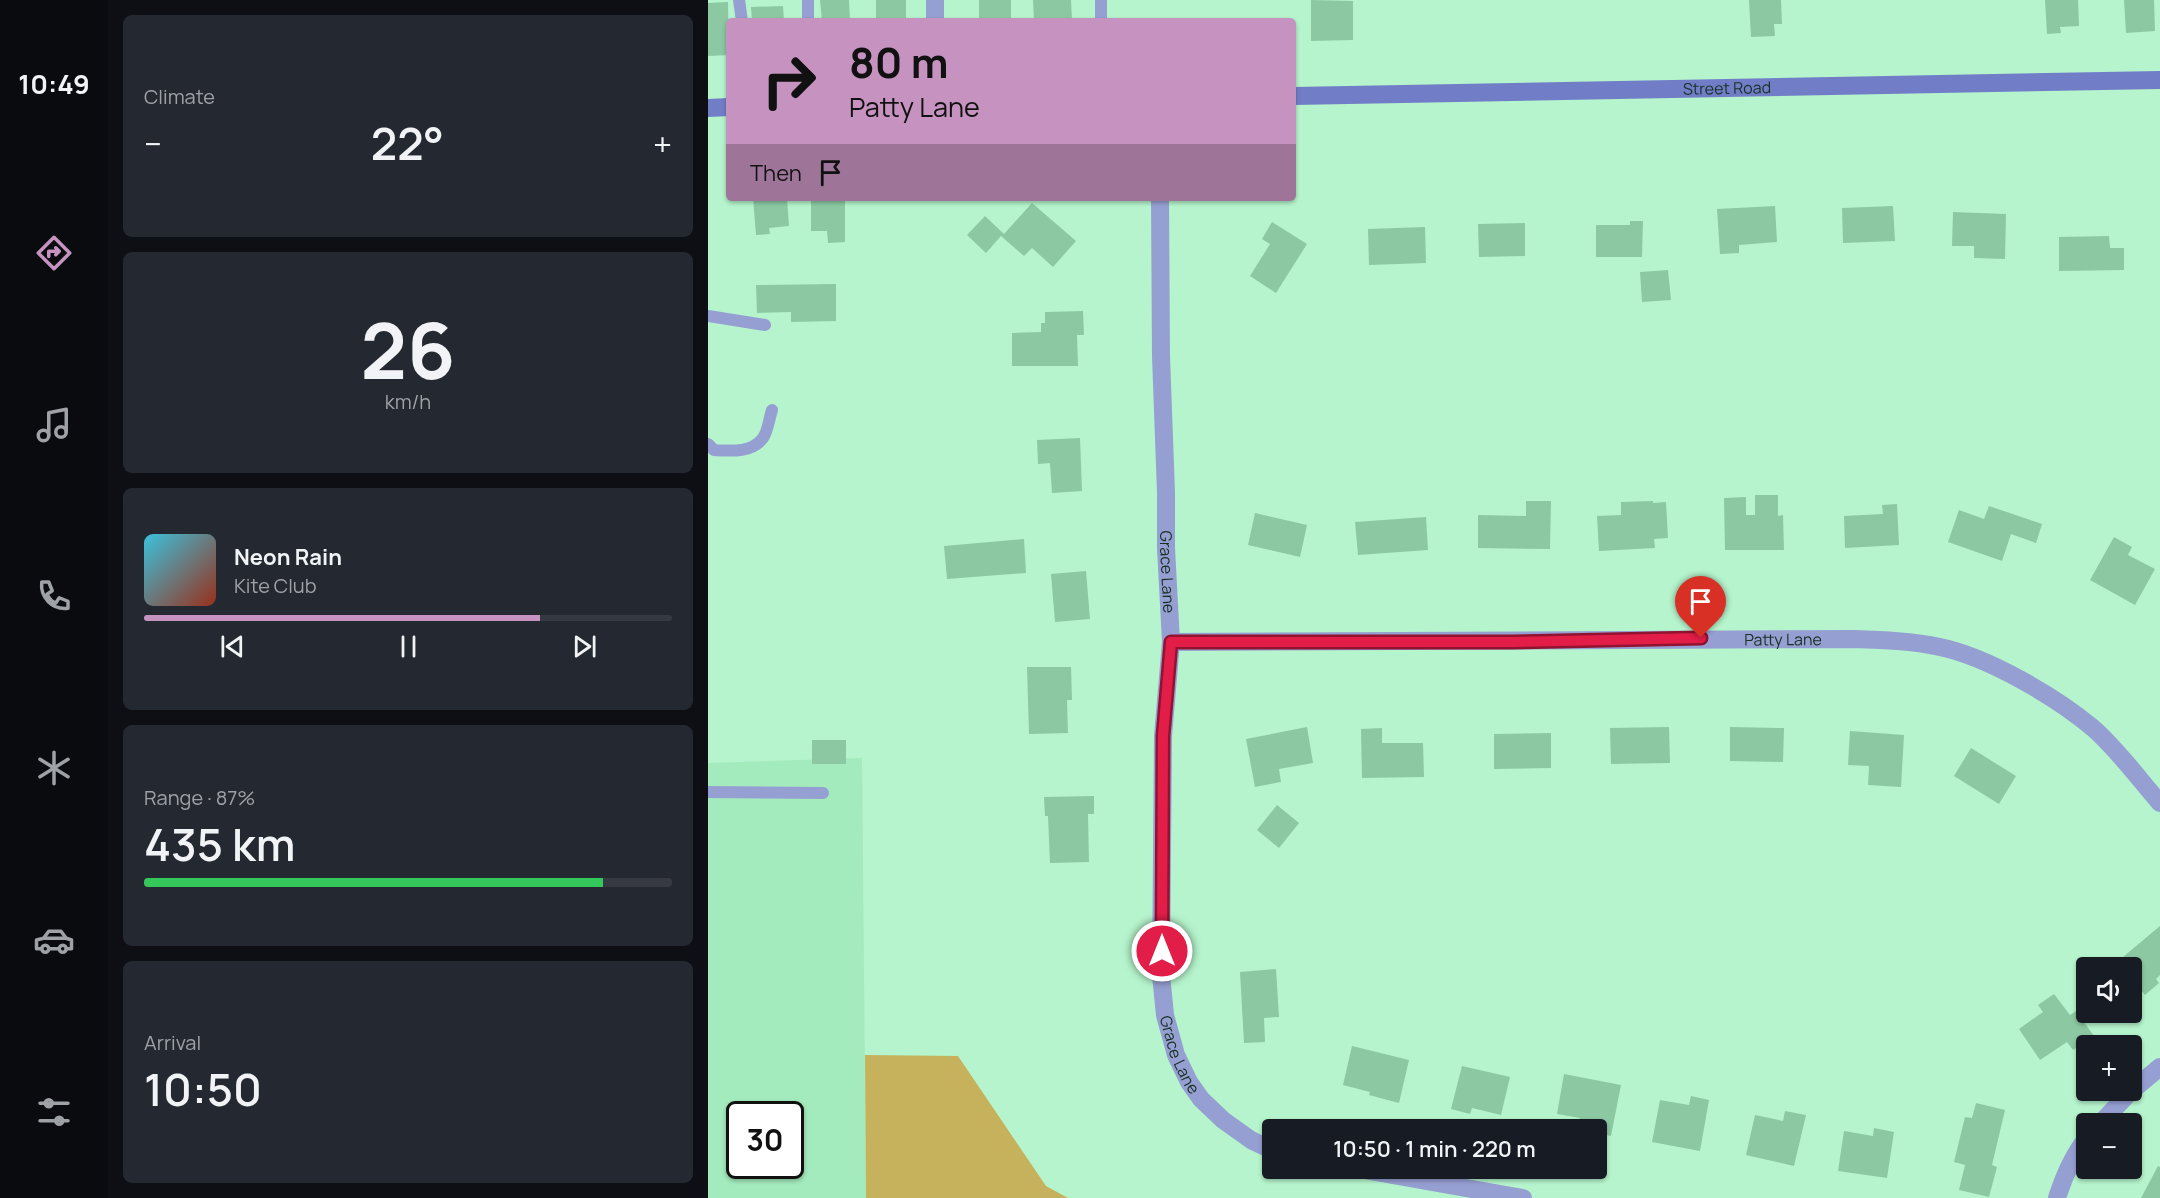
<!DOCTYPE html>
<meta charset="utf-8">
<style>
:root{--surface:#171b24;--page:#242831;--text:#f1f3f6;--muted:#9ea1a6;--line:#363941;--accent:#c693c0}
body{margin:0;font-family:Manrope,sans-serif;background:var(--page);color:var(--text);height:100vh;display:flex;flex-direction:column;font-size:22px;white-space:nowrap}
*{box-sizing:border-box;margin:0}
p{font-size:20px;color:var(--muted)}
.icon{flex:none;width:33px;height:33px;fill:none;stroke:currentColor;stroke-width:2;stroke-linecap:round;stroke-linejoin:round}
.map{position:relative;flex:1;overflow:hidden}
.side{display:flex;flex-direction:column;gap:15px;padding:15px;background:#0d0f14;width:600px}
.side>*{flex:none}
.guide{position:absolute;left:18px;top:18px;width:570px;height:183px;border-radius:6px;box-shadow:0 2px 4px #0004;background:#c693c0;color:#111;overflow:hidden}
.fabs{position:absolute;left:1368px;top:957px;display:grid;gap:12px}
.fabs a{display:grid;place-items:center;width:66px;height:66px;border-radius:6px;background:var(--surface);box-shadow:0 2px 4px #0004;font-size:30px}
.speed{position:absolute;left:18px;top:1101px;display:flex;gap:12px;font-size:30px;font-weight:700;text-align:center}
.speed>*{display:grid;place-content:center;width:78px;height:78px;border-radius:50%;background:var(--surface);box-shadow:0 2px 4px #0004;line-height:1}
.speed .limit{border:3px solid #111;border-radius:9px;background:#fff;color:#111}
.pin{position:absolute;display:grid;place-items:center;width:51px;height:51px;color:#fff;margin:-62px -26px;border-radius:50% 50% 50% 0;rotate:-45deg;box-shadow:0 0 6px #0007}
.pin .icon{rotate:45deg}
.me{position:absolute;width:66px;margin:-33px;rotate:0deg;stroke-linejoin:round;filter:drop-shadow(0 0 4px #0008)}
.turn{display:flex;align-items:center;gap:21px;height:126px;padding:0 24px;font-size:27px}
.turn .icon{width:78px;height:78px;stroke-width:2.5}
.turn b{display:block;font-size:42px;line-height:51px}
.then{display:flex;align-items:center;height:57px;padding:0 24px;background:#0003;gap:12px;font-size:22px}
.big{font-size:45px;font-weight:600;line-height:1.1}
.side .card{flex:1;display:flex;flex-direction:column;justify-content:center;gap:9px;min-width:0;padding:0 21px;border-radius:9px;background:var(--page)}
.side .dial{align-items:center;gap:0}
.dial b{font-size:78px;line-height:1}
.song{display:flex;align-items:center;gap:18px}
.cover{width:72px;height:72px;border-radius:9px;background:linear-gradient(135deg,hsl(190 70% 55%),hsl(10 70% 35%))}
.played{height:6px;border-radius:3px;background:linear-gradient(90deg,var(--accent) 75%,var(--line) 75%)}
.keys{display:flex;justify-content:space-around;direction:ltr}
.heat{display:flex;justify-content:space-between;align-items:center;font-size:33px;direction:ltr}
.charge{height:9px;border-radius:4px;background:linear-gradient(90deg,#34c759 87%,var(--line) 0)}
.trip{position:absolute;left:554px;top:1119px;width:345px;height:60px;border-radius:6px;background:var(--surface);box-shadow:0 2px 4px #0004;font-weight:600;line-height:60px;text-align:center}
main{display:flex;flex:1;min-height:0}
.menu{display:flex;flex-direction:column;width:108px;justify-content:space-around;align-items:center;background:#090b0e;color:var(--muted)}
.menu .icon{width:42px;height:42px}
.menu .current{color:var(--accent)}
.menu b{font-size:27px;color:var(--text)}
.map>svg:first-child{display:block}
.built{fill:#a3eabd;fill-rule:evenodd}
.green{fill:#c6b25d}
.building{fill:#8cc9a3}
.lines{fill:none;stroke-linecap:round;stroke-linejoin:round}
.lane{stroke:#969fd2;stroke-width:12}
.street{stroke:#969fd2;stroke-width:18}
.secondary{stroke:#727dc7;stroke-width:18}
.route-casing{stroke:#92132f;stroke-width:15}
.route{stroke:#e11d48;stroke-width:10}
.labels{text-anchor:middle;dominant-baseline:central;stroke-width:4.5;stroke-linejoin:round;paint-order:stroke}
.street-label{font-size:16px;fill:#183123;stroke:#ccfedd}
</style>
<main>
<nav class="menu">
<b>10:49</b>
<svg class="icon current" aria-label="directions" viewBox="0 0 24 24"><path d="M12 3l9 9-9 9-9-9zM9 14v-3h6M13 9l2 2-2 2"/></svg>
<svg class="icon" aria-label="music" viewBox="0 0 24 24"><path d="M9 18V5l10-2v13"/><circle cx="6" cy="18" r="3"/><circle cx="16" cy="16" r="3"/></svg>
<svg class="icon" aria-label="phone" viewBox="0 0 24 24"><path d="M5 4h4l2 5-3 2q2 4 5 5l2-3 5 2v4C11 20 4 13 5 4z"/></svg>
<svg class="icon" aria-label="climate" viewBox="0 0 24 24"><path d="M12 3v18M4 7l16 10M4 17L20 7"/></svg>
<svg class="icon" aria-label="car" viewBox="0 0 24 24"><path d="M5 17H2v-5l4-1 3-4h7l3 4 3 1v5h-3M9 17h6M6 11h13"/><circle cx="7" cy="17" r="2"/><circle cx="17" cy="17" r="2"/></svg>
<svg class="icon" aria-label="filters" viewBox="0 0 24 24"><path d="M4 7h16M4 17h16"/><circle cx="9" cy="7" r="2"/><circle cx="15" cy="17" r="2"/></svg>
</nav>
<section class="side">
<div class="card"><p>Climate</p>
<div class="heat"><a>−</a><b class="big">22°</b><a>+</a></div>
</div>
<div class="card dial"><b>26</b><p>km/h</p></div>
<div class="card">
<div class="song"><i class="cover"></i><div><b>Neon Rain</b><p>Kite Club</p></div></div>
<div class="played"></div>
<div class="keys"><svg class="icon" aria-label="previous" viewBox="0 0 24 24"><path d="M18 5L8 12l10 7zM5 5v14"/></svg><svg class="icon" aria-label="pause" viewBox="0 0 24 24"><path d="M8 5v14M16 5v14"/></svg><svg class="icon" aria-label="next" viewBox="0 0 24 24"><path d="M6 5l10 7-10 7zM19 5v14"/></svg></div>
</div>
<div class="card"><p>Range · 87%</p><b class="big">435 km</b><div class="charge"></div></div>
<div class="card"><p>Arrival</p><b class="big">10:50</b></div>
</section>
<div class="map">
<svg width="1452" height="1198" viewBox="0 0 1452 1198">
<rect width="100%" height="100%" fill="#b5f4cc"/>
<path class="built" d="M 154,758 L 158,1198 L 0,1198 L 0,763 ZM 32,1114 L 82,1114 L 82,1166 L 32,1166 Z"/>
<path class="green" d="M 157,1055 L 250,1056 L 338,1186 L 360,1198 L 158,1198 Z"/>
<path class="building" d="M 112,0 L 141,0 L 142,21 L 114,21 Z
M 168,0 L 198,0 L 198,21 L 168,21 Z
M 271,0 L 303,0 L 303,21 L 271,21 Z
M 325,0 L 363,0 L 364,21 L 326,21 Z
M 603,0 L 645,1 L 645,40 L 603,41 Z
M 1041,0 L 1073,0 L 1074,24 L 1066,24 L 1067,36 L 1043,37 Z
M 1337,0 L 1370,0 L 1371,26 L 1352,27 L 1353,33 L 1339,34 Z
M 1416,0 L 1446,0 L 1447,31 L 1418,33 Z
M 20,2 L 21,55 L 0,56 L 0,3 Z
M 75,6 L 76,21 L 44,21 L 43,7 Z
M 45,198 L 79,198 L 81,226 L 61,228 L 62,234 L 48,235 Z
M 103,198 L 137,198 L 137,242 L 120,243 L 119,231 L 103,231 Z
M 324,203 L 368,241 L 345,267 L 324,248 L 316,256 L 293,236 L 278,253 L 259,235 L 277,216 L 296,234 Z
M 1067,206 L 1069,242 L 1031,245 L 1031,253 L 1012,254 L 1009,209 Z
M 1185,206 L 1187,241 L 1135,243 L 1134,208 Z
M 1245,212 L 1298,214 L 1297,259 L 1266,258 L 1266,246 L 1244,246 Z
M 922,221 L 935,221 L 934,257 L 888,257 L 888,225 L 922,225 Z
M 564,222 L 599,244 L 568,293 L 542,276 L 562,244 L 554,239 Z
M 817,223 L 817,256 L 771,257 L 770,224 Z
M 717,227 L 718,263 L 661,265 L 660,229 Z
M 1401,236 L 1402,248 L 1416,248 L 1416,270 L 1351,271 L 1351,237 Z
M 960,270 L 963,300 L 934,302 L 932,272 Z
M 128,284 L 128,321 L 83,322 L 83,312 L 49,313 L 48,285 Z
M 375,311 L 376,335 L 369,335 L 370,366 L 304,366 L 304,333 L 333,332 L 333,323 L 337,323 L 337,312 Z
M 372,438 L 374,491 L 344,493 L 342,463 L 330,464 L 329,440 Z
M 1047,495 L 1070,495 L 1070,516 L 1075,515 L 1076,550 L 1017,550 L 1016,498 L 1038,497 L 1038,515 L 1047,515 Z
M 818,501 L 843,501 L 842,549 L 770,548 L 770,515 L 818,516 Z
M 945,501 L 945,503 L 958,502 L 960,538 L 946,539 L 947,548 L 891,551 L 889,516 L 913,515 L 913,502 Z
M 1189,504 L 1191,545 L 1137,548 L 1136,516 L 1175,514 L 1174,505 Z
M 1281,506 L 1334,524 L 1328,543 L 1303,534 L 1294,561 L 1240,542 L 1251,510 L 1276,519 Z
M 547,513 L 599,525 L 592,557 L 540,545 Z
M 718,517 L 720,550 L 650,555 L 647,522 Z
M 1406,537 L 1424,547 L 1420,555 L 1447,569 L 1427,605 L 1382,580 Z
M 316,539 L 318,573 L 239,579 L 236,546 Z
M 378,571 L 382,619 L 347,622 L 343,574 Z
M 319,667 L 363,667 L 364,700 L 359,700 L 360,733 L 321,734 Z
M 599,727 L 605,763 L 571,769 L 573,782 L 547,787 L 538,739 Z
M 961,727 L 962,763 L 903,764 L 902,728 Z
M 1022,727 L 1076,728 L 1075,762 L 1022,761 Z
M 674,728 L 674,743 L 715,743 L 716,777 L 654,778 L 653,729 Z
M 1142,731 L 1196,735 L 1193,787 L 1160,785 L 1161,766 L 1140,765 Z
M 843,733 L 843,768 L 786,769 L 786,734 Z
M 104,740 L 138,740 L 138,764 L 104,764 Z
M 1263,748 L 1308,776 L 1291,804 L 1246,776 Z
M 386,796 L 386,814 L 380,814 L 381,862 L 342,863 L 340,816 L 337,816 L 336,797 Z
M 569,805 L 591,823 L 571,848 L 549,830 Z
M 1452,926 L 1452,975 L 1448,979 L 1451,983 L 1437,995 L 1424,979 L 1424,968 L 1414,968 L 1409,962 Z
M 568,969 L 571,1017 L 556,1018 L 557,1042 L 536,1043 L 532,972 Z
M 1346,994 L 1362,1015 L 1368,1011 L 1386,1036 L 1365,1050 L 1359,1042 L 1332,1060 L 1311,1029 L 1335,1012 L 1330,1005 Z
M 644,1046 L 701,1060 L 691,1103 L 661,1095 L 662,1092 L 635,1085 Z
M 754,1066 L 802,1077 L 793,1115 L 764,1108 L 762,1114 L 743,1109 Z
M 856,1074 L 913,1085 L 903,1136 L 888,1133 L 888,1130 L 870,1130 L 872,1118 L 849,1114 Z
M 983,1096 L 1001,1100 L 992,1151 L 944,1142 L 952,1100 L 981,1105 Z
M 1268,1103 L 1297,1110 L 1284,1165 L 1289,1167 L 1281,1197 L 1251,1190 L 1257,1165 L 1246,1162 L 1257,1117 L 1264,1118 Z
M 1077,1111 L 1098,1115 L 1086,1166 L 1038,1155 L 1047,1115 L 1075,1121 Z
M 1166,1128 L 1186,1132 L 1179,1178 L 1130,1171 L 1136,1131 L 1165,1136 Z
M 1450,1166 L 1452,1167 L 1452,1198 L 1433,1198 Z"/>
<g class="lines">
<path class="lane" d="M 31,0 L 34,21
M 100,0 L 100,21
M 393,21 L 393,0
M 0,316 L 57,325
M 0,444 L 6,450 C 23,451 44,453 55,438 C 60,431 61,419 64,410
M 0,792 L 115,793"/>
<g class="street">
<path d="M 227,0 L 227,21"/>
<path id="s1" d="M 452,198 L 453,356 L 458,493 L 458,548 L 463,642 L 455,736 L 453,975 L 457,1015 L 468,1055 L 481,1082 L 493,1099 L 515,1120 L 543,1140 L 564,1150"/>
<path id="s2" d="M 463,642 L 1146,639 C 1175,640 1204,641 1232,647 C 1280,657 1348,697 1385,728 C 1410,750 1430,778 1452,803"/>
<path d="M 1392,1124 L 1421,1093 L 1452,1067"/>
<path d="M 645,1168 L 815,1198"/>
<path d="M 1349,1198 C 1356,1176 1364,1157 1378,1139"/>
</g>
<g class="secondary">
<path id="s3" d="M 585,96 L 1452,80"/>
<path d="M 0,108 L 21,107"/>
</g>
</g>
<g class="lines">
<defs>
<path id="route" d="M 454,951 L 455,736 L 463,642 L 804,642 L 993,638"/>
</defs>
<use href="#route" class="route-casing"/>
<use href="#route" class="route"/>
</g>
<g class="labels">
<g class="street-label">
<text stroke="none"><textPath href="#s3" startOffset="434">Street Road</textPath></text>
<text stroke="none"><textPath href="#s1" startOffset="374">Grace Lane</textPath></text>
<text stroke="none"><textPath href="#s2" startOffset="612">Patty Lane</textPath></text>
<text stroke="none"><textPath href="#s1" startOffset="860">Grace Lane</textPath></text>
</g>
</g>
</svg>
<div class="fabs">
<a><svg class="icon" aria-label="sound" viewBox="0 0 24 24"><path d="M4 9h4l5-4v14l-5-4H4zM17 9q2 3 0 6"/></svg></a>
<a>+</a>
<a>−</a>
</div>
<div class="speed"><div class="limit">30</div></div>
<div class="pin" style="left:993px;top:638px;background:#d93025"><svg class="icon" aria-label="arrive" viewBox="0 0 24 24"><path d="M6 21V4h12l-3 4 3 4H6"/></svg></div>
<svg class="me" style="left:454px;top:951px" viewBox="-20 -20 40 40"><circle r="17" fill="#e11d48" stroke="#fff" stroke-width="3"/><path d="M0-11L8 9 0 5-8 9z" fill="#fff"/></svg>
<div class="trip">10:50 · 1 min · 220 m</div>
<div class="guide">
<div class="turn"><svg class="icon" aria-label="right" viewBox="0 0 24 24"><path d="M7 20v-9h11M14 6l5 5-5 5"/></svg><div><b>80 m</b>Patty Lane</div></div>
<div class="then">Then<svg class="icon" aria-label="arrive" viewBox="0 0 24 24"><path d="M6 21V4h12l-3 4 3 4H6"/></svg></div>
</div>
</div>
</main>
